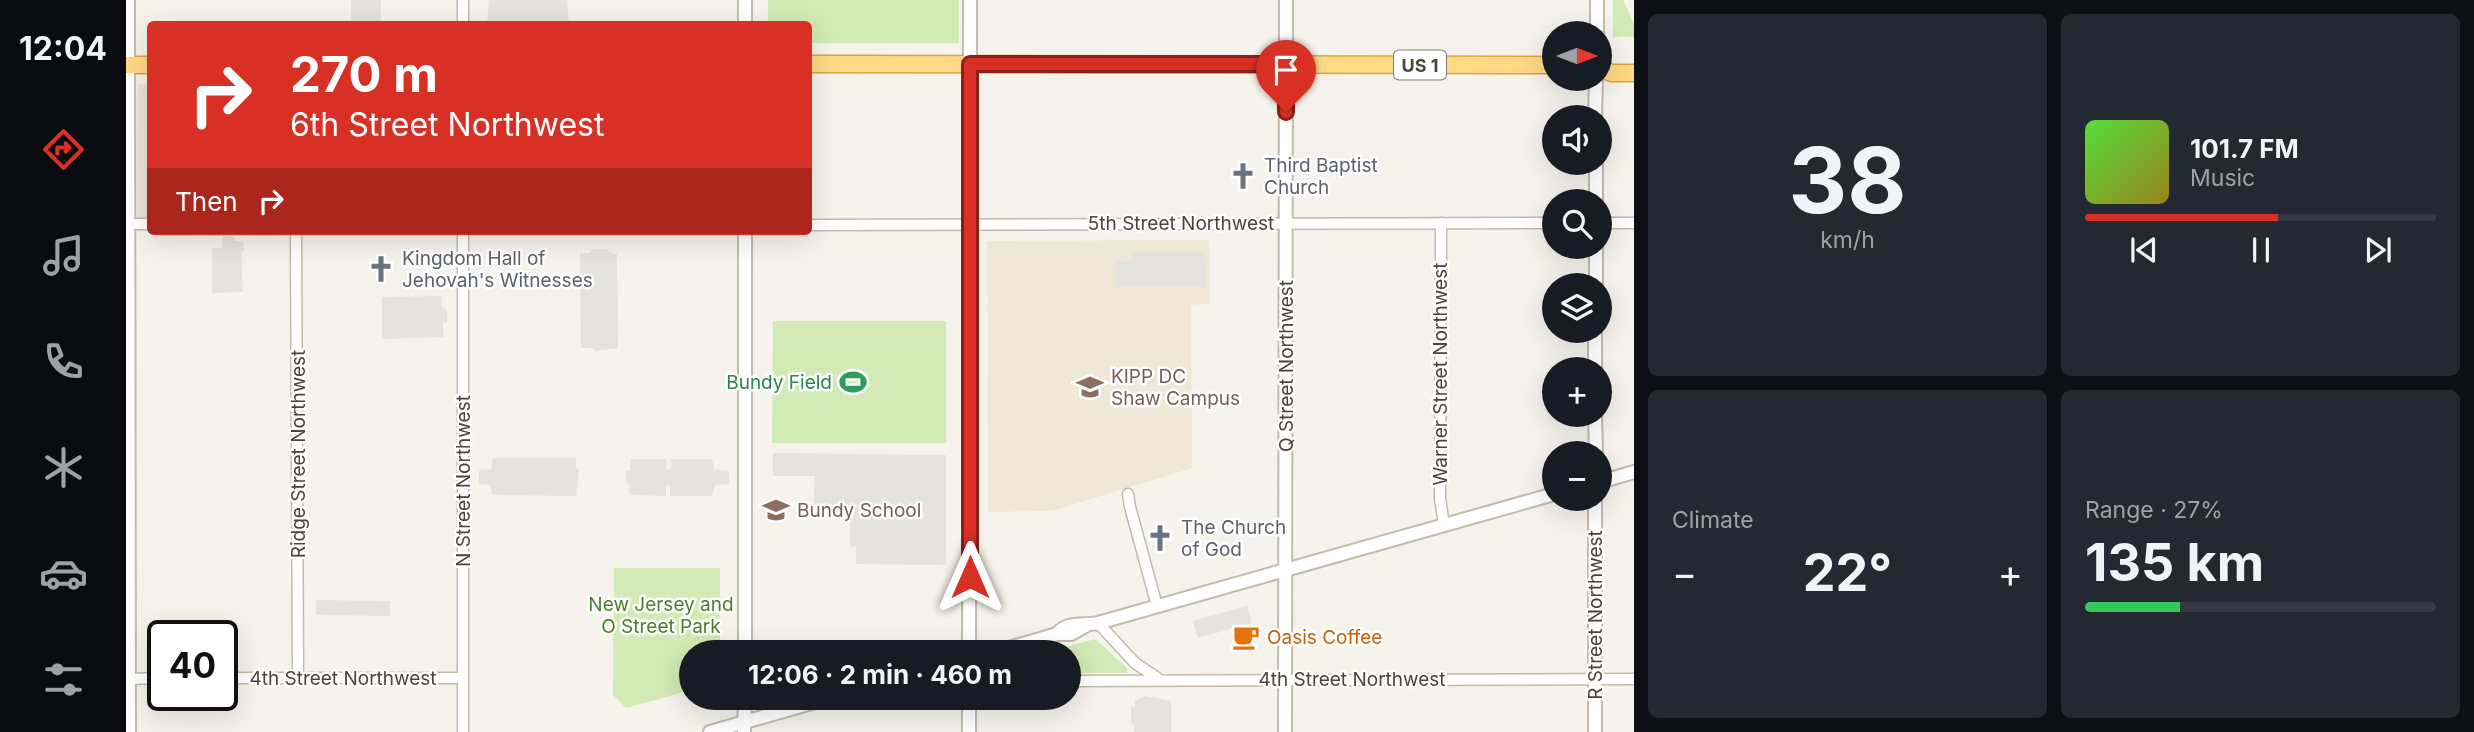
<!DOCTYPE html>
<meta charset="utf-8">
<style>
:root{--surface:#171b24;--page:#242831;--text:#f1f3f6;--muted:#9ea1a6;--line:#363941;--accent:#d93025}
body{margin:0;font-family:Inter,sans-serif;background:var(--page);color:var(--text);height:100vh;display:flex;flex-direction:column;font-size:26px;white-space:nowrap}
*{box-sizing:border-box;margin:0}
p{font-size:23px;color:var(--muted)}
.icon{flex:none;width:38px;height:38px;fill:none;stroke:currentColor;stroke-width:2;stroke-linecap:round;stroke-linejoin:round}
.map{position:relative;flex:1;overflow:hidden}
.side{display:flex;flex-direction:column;gap:14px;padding:14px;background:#0d0f14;width:840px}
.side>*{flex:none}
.banner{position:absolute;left:21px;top:21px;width:665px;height:214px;border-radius:7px;box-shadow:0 7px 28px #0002;background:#d93025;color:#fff;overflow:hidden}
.needle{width:46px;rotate:90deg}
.fabs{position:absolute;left:1416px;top:21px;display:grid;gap:14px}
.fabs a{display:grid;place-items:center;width:70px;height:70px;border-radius:50%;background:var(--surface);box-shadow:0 7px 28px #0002;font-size:35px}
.speed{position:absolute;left:21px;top:620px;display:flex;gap:14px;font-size:35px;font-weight:700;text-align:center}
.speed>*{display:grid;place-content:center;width:91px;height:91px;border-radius:50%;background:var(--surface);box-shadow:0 7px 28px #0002;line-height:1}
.speed .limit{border:4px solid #111;border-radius:10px;background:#fff;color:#111}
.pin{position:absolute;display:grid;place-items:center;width:60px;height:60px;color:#fff;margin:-72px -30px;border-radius:50% 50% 50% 0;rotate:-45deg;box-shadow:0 0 7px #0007}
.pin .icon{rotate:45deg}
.me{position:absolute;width:77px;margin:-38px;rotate:0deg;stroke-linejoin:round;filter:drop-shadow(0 0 5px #0008)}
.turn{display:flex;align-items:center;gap:24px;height:147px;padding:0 28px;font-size:32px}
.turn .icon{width:91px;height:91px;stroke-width:2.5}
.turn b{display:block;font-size:49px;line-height:60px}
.then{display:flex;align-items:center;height:66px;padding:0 28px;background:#0003;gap:14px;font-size:26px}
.big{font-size:52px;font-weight:700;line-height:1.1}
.side .widget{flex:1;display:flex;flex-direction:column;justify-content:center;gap:10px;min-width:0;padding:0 24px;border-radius:10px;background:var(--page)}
.side .dial{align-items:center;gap:0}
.dial b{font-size:91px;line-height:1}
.song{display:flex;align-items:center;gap:21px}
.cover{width:84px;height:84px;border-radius:10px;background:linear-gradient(135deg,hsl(110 70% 55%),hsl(50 70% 35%))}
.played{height:7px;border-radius:4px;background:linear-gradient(90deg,var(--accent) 55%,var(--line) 55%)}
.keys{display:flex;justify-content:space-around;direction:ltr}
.heat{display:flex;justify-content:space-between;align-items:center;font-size:38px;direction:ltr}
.charge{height:10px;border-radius:5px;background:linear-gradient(90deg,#34c759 27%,var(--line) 0)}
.side .tiles{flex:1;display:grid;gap:14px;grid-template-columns:repeat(2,1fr)}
.trip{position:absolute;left:553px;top:640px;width:402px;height:70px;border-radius:35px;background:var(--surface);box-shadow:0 7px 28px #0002;font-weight:700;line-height:70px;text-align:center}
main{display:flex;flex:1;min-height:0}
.tabs{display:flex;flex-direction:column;width:126px;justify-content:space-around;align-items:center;background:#090b0e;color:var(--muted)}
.tabs .icon{width:49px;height:49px}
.tabs .current{color:var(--accent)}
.tabs b{font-size:32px;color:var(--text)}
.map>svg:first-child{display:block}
.residential{fill:#eae5da}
.education{fill:#efe8d6}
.green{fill:#d2eab5}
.parking{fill:#e5e3e0}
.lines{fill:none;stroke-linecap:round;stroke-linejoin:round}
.minor-casing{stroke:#c2bbae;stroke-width:13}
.tertiary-casing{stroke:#c2bbae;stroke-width:16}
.trunk-casing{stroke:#e0a43c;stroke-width:19}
.minor{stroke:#fff;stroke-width:10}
.tertiary{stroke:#fff;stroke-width:12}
.trunk{stroke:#ffd985;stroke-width:16}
.route-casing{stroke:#8d1f18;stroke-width:18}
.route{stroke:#d93025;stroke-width:12}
.labels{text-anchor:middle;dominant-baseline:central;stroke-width:5;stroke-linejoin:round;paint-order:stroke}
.shield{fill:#fff;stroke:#817c74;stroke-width:2}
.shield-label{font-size:18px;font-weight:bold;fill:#4b4439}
.worship-label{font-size:19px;fill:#5b616d;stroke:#fff;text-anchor:start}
.street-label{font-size:19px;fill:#4b4439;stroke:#fff}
.education-label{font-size:19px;fill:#785e54;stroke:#fff;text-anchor:start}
.leisure-label{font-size:19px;fill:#27864d;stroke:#fff;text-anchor:end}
.park-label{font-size:19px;fill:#4a7f2a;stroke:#fff}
.food-label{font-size:19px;fill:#c56008;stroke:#fff;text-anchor:start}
</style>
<main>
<nav class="tabs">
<b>12:04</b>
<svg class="icon current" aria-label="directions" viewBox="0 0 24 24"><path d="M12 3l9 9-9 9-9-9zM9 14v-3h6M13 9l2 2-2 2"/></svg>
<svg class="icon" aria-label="music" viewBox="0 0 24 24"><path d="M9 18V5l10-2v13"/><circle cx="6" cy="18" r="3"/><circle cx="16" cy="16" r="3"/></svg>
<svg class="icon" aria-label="phone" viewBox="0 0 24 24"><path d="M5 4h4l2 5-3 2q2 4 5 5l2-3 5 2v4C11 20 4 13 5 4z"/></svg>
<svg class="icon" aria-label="climate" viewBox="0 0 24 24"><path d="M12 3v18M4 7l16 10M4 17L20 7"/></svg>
<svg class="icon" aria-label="car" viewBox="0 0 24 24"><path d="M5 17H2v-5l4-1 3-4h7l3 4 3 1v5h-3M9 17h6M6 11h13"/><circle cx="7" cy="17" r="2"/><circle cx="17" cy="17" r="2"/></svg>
<svg class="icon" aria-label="filters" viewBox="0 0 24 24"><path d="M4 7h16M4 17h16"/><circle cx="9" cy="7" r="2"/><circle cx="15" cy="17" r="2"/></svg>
</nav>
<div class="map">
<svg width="1508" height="732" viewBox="0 0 1508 732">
<rect width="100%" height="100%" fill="#f6f3ec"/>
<path class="residential" d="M 12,84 L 24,84 L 24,218 L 11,218 Z"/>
<path class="education" d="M 1083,240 L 1084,303 L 1065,305 L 1066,468 L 926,511 L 862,512 L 861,241 Z"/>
<path class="green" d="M 642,0 L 833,0 L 833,43 L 683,43 L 682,24 L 642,24 Z
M 1487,0 L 1497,0 L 1508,24 L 1508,37 L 1487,37 Z
M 647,321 L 820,321 L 820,443 L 646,443 Z
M 488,568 L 594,568 L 594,653 L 565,653 L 565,690 L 500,708 L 487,695 Z
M 969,639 L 1001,668 L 1001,673 L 943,673 L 943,653 L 916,653 Z"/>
<path class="parking" d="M 225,0 L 255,0 L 255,24 L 225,24 Z
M 363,0 L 441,0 L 443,24 L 361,24 Z
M 97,236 L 108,236 L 109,241 L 117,241 L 118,251 L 115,251 L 117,292 L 86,293 L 86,248 L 96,248 Z
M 466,249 L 480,249 L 484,253 L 491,254 L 492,348 L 469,351 L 467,348 L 455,348 L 454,253 L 464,253 Z
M 1007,252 L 1079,252 L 1081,287 L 990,287 L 990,261 L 1006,261 Z
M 315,296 L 316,307 L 321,310 L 321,322 L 317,323 L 317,337 L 256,339 L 256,297 Z
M 647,453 L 820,455 L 820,565 L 730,564 L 730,547 L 724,546 L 724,512 L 687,512 L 689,476 L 647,476 Z
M 367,458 L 450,458 L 450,468 L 453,470 L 450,496 L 366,495 L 364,485 L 353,484 L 353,470 L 365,469 Z
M 504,459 L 540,459 L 540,468 L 542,470 L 545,468 L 545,459 L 586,459 L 588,469 L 603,471 L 603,484 L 589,485 L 586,496 L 544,496 L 544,486 L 542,484 L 540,486 L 540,496 L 504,495 L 503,484 L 500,482 L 500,472 L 504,470 Z
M 190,600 L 264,601 L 264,616 L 190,615 Z
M 1121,606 L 1126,623 L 1072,638 L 1067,621 Z
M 1019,696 L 1045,701 L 1045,732 L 1008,732 L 1008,725 L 1005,724 L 1005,707 L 1009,707 L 1009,701 Z"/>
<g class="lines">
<defs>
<path id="minor" d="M 337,0 L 337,24
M 1315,223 L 1314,498 L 1318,525
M 1474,223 L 1508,223
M 0,224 L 24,224
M 682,225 L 1428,223
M 170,231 L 172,678
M 1002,494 L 1004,507 L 1031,606
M 972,623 L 1009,663 L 1033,679
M 96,678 L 337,678
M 3,679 L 37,678
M 943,681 L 1508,679
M 337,732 L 337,231"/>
<path id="tertiary" d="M 2,0 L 3,732
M 619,0 L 619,24
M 1471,33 L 1471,0
M 1469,117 L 1470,79
M 1470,163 L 1470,201
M 1470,247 L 1470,285
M 1469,369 L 1469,331
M 1469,415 L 1470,453
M 1474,482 L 1508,472
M 931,634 C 941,621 957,626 972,623 L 1428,494
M 619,653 L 619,231
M 843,653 L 844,0
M 866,653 L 931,634 L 945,634 L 961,625
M 843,698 L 843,732
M 584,732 L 703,698
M 618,732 L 619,698
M 1159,732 L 1160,0
M 1469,732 L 1469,499"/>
<path id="trunk" d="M 682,64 L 1428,65
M 0,65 L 24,65
M 1474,67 L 1485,73 L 1508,73"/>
</defs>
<use href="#minor" class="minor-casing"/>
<use href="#tertiary" class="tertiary-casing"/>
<use href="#trunk" class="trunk-casing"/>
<use href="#minor" class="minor"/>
<use href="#tertiary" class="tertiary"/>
<use href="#trunk" class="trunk"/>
</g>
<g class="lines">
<defs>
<path id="route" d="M 844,577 L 844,64 L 1160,64 L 1160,112"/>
</defs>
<use href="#route" class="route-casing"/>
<use href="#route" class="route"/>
</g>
<defs>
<symbol id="church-bare" viewBox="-9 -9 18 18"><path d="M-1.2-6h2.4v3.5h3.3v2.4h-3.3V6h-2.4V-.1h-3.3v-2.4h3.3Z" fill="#6b7280" stroke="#fff" stroke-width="2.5" paint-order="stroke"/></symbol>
<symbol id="stadium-bare" viewBox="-9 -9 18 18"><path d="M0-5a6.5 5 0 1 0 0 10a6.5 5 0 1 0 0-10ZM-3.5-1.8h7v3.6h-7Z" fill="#2e9e5b" stroke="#fff" stroke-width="2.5" paint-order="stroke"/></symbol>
<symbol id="school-bare" viewBox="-9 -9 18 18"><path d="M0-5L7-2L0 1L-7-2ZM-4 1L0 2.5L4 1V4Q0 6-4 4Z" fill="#8d6e63" stroke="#fff" stroke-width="2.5" paint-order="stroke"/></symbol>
<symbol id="cafe-bare" viewBox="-9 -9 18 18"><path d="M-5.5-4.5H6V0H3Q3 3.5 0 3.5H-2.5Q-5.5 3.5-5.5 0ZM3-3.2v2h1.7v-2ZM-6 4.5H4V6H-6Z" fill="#e8710a" stroke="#fff" stroke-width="2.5" paint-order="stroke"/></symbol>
</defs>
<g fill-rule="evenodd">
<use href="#church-bare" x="1098" y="157" width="38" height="38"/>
<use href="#church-bare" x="236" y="250" width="38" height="38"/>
<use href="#stadium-bare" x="708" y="363" width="38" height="38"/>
<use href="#school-bare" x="945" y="368" width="38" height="38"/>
<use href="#school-bare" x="631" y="491" width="38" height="38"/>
<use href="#church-bare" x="1015" y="519" width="38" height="38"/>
<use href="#cafe-bare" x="1101" y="618" width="38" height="38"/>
</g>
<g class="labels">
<rect class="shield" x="1268" y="50.5" width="52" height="29" rx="5"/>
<g class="shield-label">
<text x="1294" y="65">US 1</text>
</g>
<g class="worship-label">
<text x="1138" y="165">Third Baptist<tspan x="1138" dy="22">Church</tspan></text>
<text x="276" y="258">Kingdom Hall of<tspan x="276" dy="22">Jehovah's Witnesses</tspan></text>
<text x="1055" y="527">The Church<tspan x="1055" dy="22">of God</tspan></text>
</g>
<g class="street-label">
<text x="1055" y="223">5th Street Northwest</text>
<text transform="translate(1160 366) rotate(-90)">Q Street Northwest</text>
<text transform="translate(1314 374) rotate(-90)">Warner Street Northwest</text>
<text transform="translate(172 454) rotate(-90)">Ridge Street Northwest</text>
<text transform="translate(337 481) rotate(-90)">N Street Northwest</text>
<text transform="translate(1469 615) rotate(-90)">R Street Northwest</text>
<text x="217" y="678">4th Street Northwest</text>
<text x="1226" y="679">4th Street Northwest</text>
</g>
<g class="education-label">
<text x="985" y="376">KIPP DC<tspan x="985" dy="22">Shaw Campus</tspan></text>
<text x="671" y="510">Bundy School</text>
</g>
<g class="leisure-label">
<text x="706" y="382">Bundy Field</text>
</g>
<g class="park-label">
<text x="535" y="604">New Jersey and<tspan x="535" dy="22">O Street Park</tspan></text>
</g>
<g class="food-label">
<text x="1141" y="637">Oasis Coffee</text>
</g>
</g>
</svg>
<div class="fabs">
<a><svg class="needle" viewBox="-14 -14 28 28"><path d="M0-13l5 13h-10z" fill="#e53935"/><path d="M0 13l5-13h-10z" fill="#9ea1a6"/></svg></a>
<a><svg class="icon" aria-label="sound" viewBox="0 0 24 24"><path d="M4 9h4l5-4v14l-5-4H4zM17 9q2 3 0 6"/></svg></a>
<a><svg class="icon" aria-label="search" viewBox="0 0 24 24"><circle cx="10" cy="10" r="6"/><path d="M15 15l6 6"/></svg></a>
<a><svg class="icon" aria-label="layers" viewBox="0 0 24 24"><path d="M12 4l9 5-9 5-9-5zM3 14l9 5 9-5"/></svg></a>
<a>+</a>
<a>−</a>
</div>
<div class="speed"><div class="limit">40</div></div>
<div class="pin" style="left:1160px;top:112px;background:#d93025"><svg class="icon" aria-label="arrive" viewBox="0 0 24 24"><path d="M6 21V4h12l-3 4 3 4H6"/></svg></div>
<svg class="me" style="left:844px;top:577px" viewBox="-20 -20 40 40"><path d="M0-17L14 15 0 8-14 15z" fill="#d93025" stroke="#fff" stroke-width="4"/></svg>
<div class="trip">12:06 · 2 min · 460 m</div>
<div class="banner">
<div class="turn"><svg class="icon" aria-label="right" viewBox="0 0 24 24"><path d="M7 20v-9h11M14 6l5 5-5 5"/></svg><div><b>270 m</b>6th Street Northwest</div></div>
<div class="then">Then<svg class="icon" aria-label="right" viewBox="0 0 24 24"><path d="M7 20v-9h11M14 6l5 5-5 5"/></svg></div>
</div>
</div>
<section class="side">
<div class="tiles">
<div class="widget dial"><b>38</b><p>km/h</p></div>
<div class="widget">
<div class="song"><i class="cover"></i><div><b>101.7 FM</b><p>Music</p></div></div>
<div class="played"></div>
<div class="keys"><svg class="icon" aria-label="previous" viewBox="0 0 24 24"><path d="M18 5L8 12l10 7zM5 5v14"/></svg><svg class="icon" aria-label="pause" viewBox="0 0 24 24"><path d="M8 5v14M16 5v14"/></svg><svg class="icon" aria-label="next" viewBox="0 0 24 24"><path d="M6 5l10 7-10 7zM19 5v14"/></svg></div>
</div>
<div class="widget"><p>Climate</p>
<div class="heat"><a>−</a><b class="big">22°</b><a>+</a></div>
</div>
<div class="widget"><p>Range · 27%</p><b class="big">135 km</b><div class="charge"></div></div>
</div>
</section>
</main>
